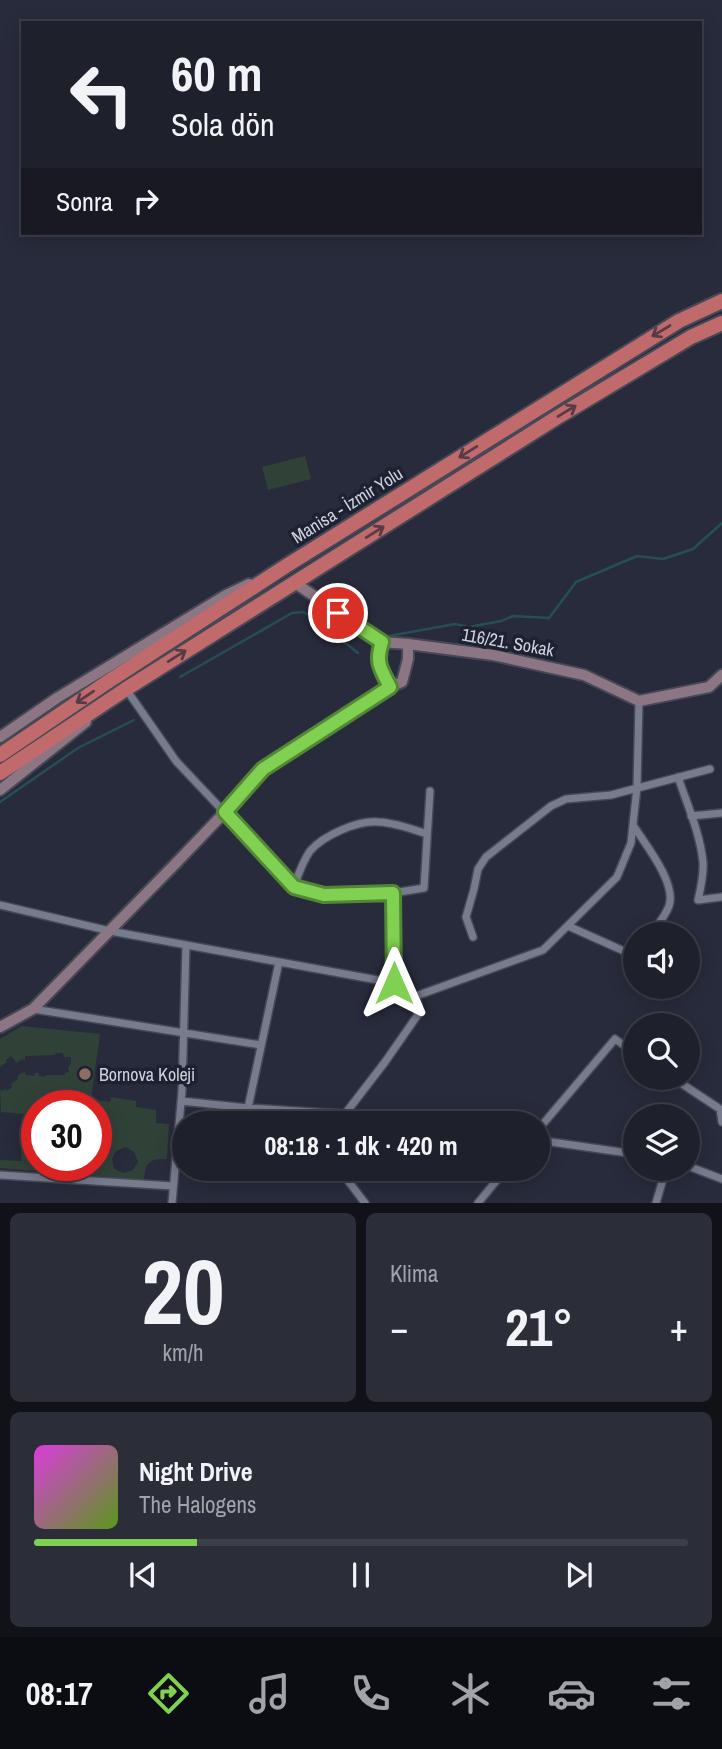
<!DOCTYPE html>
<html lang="tr">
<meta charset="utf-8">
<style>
:root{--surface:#1e202c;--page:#2b2d38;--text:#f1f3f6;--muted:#a1a3a9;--line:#3c3e48;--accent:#80d051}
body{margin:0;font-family:"Archivo Narrow",sans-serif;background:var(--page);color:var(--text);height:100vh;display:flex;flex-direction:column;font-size:26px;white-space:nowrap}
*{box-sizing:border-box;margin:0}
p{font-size:23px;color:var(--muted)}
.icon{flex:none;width:38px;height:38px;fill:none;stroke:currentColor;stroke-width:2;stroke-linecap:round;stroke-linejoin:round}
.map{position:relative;height:1203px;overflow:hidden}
.side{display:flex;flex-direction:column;gap:10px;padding:10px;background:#101218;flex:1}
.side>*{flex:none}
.hud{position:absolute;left:21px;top:21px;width:681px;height:214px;border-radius:0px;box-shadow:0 4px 18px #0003,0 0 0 2px var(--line);background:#1e202c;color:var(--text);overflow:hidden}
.fabs{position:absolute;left:623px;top:922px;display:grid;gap:14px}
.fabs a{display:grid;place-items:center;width:77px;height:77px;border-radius:50%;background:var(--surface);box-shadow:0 4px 18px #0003,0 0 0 2px var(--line);font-size:35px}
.speed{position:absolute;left:21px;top:1090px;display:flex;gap:14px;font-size:35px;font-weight:700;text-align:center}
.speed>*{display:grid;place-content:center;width:91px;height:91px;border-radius:50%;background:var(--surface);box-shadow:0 4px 18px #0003,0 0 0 2px var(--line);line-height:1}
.speed .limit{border:10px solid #d22;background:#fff;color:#111}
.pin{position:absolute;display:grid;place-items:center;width:60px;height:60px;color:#fff;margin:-30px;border:4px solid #fff;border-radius:50%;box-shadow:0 2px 7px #0007}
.me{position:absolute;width:77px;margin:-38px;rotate:0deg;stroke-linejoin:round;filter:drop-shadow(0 0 5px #0008)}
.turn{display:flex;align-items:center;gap:24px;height:147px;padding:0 35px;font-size:32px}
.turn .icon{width:91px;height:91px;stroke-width:2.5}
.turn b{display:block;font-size:49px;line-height:60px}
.then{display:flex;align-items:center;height:66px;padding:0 35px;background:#0003;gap:14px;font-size:26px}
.big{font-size:52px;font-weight:700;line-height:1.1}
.side .widget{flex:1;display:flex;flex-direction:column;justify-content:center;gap:10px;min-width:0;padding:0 24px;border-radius:10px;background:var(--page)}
.side .dial{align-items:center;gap:0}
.dial b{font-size:91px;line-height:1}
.song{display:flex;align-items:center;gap:21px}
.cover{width:84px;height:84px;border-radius:10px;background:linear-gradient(135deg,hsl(300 70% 55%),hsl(90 70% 35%))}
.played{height:7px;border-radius:4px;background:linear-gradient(90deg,var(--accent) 25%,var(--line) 25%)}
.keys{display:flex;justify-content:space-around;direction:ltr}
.heat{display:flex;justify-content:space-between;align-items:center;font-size:38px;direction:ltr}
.side .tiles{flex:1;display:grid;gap:10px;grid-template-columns:1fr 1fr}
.widget:last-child{grid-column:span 2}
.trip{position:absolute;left:172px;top:1111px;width:378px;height:70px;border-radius:35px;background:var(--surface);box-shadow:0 4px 18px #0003,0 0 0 2px var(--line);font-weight:700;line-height:70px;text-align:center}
.dock{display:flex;height:112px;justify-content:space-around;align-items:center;background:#0c0d12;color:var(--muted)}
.dock .icon{width:49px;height:49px}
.dock .active{color:var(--accent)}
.dock b{font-size:32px;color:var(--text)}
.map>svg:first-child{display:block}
.green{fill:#304237;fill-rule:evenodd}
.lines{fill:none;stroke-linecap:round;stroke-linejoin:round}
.stream{stroke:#254f55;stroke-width:2.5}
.street-casing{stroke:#464856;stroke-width:10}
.secondary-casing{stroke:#464856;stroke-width:14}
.highway-casing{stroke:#464856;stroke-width:18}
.street{stroke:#777b8e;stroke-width:7}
.secondary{stroke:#8d7684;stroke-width:10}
.highway{stroke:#c06a6c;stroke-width:14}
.oneway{stroke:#573b46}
.route-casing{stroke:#538735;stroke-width:18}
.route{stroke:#80d051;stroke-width:12}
.education-dot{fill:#8d6e63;stroke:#1e2131;stroke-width:2.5}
.labels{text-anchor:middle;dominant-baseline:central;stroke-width:7;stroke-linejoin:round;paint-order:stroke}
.street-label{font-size:18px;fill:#cfd2dd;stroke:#1e2131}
.poi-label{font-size:18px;fill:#cfd2dd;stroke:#1e2131;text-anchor:start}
</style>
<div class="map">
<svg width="722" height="1203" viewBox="0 0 722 1203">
<rect width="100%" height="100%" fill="#282b3b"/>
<path class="green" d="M 305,456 L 311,479 L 268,490 L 262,467 Z
M 22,1026 L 100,1034 L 91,1099 L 110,1102 L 111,1097 L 136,1101 L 136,1107 L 156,1110 L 156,1123 L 169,1124 L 167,1159 C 149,1158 145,1163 144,1180 L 0,1168 L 0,1160 L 21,1161 L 24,1114 L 1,1112 L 0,1090 L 2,1091 L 5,1089 L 7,1091 L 12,1087 L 11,1084 L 18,1079 L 17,1077 L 21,1073 L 25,1072 L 26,1075 L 34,1076 L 35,1073 L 39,1073 L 39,1076 L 45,1077 L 46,1075 L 65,1075 L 65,1073 L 69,1072 L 68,1067 L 71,1064 L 71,1057 L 64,1057 L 63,1053 L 56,1053 L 55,1055 L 25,1056 L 25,1060 L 22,1059 L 17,1063 L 11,1056 L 6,1060 L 7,1062 L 0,1067 L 0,1039 ZM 37,1106 L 96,1106 L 96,1114 L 101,1115 L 99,1133 L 96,1133 L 96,1166 L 91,1166 L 90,1168 L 70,1167 L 70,1166 L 37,1166 ZM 126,1147 L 134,1152 L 138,1162 L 133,1170 L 124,1173 L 114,1169 L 112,1159 L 116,1151 Z"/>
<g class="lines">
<path class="stream" d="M 389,636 L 455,624 L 469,627 L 501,621 L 513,616 L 549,618 L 576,582 L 637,556 L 663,559 L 693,549 L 722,523
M 180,677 L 292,613 L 303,612 L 313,617 L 358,653
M 0,802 L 78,748 L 134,720"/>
<defs>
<path id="street" d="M 126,689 L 176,761 L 294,886 L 324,895 L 393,893 L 394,983
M 678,777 C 687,804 700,833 703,862 C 704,875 701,887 698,900 L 722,897
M 691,816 L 722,813
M 633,825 C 645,844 677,883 669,906 C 666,915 657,926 651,934
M 294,886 C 298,875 303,861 310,851 C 324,835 358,820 379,822 C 396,823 412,829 427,834
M 393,893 L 424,888 L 430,791
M 0,905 L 110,931 L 394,983 C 409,989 423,997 417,1016 L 385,1062 L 345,1114 L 344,1124
M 568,926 L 635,956
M 473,937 L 466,917 L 474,889 L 478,869 L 486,857 L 551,806 L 566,799 L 611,795 L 710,769
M 416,996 L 543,950 L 617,877 L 631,843 L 637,787 L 639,701
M 33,1009 L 261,1045
M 673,1078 L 720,1109 L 722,1122
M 181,1101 L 248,1108 L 345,1114
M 248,1108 L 279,962
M 537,1131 L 615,1039 L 635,1053
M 537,1140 L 635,1154
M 688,1166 L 722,1179
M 345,1169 L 349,1182 L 365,1203
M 0,1175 L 173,1186
M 172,1203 L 182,1091 L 186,945
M 478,1203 L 506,1169
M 656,1203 L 666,1169"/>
<path id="secondary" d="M 295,583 L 382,642 L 408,644 L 493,655 L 584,675 L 639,701 L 709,687 L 722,675
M 382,642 C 375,663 381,669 390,687
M 0,737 L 57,698 L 226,595 L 249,584
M 0,790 L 86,722
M 0,1027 L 33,1009 L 179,860 L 225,812 L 263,769 L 390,687 L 402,682 L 408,659 L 408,644"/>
<path id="highway" d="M 0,755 L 106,683 L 286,566 L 679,321 L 722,301
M 0,773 L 126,689 L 556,418 L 691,337 L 722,323"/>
</defs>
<use href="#street" class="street-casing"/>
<use href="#secondary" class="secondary-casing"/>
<use href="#highway" class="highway-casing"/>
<use href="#street" class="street"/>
<use href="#secondary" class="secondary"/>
<use href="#highway" class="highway"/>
</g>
<defs><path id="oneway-shaft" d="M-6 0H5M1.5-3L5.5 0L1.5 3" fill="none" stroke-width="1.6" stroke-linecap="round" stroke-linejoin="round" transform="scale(1.75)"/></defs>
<g class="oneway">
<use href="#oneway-shaft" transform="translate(661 331) rotate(149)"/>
<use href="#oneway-shaft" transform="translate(567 411) rotate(-31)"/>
<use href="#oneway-shaft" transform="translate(468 452) rotate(148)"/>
<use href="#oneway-shaft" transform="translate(375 532) rotate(-32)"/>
<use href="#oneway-shaft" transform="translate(177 656) rotate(-32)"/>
<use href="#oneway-shaft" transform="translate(85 697) rotate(146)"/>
</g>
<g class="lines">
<defs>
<path id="route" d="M 338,613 L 382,642 C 375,663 381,669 390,687 L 263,769 L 225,812 L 294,887 L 324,895 L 393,893 L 394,983"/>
</defs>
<use href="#route" class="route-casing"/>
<use href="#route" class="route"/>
</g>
<circle class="education-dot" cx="85" cy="1074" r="7"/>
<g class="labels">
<g class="street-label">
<text transform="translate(347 505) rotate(-32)">Manisa - İzmir Yolu</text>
<text transform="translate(508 642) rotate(10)">116/21. Sokak</text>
</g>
<g class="poi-label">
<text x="99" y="1074">Bornova Koleji</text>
</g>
</g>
</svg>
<div class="fabs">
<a><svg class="icon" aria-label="sound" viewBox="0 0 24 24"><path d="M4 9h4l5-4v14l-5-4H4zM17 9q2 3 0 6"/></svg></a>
<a><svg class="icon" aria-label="search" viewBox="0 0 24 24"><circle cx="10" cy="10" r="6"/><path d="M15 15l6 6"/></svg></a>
<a><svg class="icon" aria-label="layers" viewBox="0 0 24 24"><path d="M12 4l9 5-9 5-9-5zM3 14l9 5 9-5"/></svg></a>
</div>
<div class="speed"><div class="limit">30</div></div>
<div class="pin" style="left:338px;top:613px;background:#d93025"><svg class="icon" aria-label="arrive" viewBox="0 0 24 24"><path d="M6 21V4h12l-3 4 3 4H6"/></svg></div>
<svg class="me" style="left:394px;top:983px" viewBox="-20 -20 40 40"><path d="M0-17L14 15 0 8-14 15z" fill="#80d051" stroke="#fff" stroke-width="4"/></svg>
<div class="trip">08:18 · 1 dk · 420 m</div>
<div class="hud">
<div class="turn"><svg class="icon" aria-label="left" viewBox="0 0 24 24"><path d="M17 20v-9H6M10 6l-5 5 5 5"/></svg><div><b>60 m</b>Sola dön</div></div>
<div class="then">Sonra<svg class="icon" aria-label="right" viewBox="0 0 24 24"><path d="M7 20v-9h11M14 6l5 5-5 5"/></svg></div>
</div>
</div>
<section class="side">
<div class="tiles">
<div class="widget dial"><b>20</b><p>km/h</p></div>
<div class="widget"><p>Klima</p>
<div class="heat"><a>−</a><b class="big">21°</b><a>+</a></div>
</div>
<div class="widget">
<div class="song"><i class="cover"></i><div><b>Night Drive</b><p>The Halogens</p></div></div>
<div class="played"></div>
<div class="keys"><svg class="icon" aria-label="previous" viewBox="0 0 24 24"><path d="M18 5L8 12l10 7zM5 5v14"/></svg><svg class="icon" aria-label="pause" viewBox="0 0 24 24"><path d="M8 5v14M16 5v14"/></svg><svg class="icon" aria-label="next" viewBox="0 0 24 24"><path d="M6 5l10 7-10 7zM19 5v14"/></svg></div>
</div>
</div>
</section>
<nav class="dock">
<b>08:17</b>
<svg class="icon active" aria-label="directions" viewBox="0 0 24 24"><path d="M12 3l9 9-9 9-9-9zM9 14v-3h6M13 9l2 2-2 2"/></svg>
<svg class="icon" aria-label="music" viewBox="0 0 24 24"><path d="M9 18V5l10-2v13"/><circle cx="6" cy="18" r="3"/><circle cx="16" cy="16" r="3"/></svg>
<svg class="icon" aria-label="phone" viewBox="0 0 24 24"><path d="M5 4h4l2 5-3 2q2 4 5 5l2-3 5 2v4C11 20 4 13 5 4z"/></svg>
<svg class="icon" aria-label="climate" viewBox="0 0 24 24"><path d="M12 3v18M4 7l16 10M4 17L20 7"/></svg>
<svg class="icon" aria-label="car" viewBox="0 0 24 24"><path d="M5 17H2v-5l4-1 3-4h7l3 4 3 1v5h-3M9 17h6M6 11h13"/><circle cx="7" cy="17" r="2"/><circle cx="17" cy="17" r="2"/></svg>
<svg class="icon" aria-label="filters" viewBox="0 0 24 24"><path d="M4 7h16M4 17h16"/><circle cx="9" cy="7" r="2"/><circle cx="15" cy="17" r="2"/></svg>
</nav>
